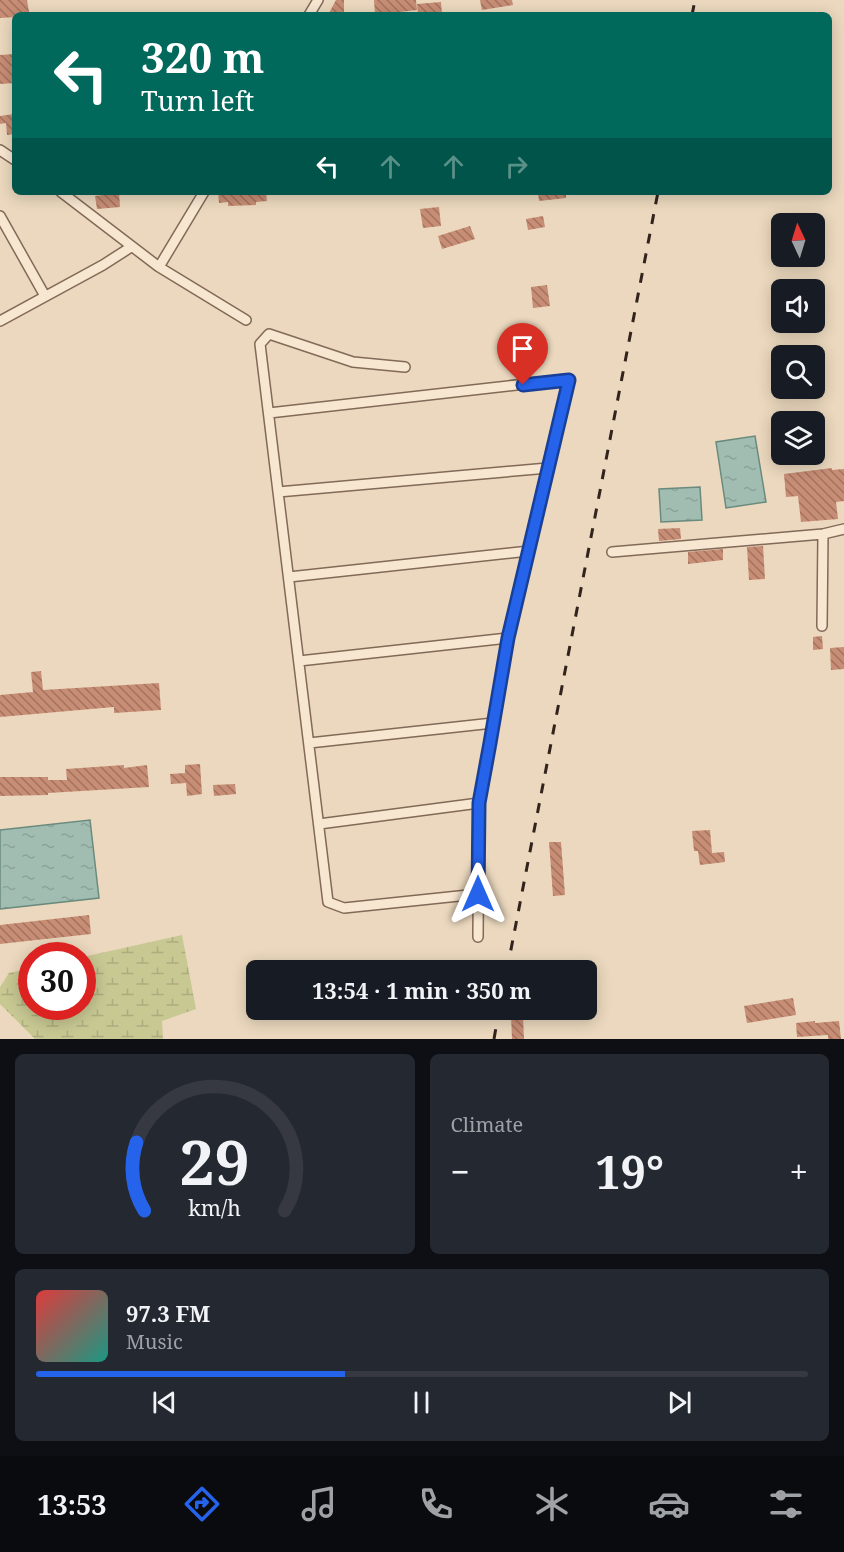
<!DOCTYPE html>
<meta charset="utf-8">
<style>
:root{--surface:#171b24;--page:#242831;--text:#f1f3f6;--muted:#9ea1a6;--line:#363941;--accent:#2563eb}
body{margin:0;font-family:"Noto Serif",serif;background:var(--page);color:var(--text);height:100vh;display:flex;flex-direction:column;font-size:22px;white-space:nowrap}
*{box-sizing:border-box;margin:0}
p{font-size:20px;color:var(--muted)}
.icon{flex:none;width:33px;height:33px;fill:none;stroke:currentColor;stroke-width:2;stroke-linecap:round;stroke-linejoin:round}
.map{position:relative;height:1039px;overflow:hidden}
.side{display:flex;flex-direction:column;gap:15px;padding:15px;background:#0d0f14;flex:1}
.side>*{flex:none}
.hud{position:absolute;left:12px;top:12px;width:820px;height:183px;border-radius:9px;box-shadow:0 3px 15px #0003;background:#00695c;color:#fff;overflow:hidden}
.needle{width:39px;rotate:356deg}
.controls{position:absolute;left:771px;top:213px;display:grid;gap:12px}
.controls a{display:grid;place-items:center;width:54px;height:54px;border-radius:9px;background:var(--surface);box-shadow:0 3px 15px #0003;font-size:30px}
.speed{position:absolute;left:18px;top:942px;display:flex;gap:12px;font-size:30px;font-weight:700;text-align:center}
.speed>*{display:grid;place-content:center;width:78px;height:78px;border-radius:50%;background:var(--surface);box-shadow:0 3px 15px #0003;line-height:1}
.speed .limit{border:9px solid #d22;background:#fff;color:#111}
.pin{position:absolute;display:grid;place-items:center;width:51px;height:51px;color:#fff;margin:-62px -26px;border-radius:50% 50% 50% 0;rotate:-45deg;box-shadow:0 0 6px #0007}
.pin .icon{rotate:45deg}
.me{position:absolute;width:66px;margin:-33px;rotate:0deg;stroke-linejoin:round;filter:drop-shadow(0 0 4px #0008)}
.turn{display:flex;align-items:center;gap:21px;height:126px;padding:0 30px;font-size:27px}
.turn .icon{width:78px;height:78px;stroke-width:2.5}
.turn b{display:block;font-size:42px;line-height:51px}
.lanes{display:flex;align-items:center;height:57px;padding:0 30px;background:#0003;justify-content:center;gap:30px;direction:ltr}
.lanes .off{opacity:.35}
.big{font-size:45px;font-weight:700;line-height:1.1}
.side .tile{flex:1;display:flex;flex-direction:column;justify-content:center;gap:9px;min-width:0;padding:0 21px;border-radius:9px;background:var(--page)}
.side .dial{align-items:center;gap:0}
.dial svg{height:156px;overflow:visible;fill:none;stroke:var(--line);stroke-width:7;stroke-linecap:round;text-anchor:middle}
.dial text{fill:var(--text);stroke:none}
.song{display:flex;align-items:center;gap:18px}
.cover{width:72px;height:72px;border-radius:9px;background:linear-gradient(135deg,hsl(0 70% 55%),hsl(170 70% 35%))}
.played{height:6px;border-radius:3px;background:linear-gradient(90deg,var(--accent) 40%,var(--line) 40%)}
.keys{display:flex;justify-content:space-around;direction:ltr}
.heat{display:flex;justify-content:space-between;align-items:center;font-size:33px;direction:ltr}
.side .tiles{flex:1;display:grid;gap:15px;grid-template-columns:1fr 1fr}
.tile:last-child{grid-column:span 2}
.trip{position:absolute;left:246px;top:960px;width:351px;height:60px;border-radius:9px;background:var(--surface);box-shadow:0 3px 15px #0003;font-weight:700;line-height:60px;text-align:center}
.tab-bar{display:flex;height:96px;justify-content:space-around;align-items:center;background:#090b0e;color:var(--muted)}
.tab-bar .icon{width:42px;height:42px}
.tab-bar .current{color:var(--accent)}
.tab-bar b{font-size:27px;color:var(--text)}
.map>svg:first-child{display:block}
.wetland{fill:url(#wetland-marsh)}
.water{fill:url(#water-ripples);stroke:#698a7d;stroke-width:1.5}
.building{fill:url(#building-back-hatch)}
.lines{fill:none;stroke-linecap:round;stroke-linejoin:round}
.street-casing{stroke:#826958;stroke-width:12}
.street{stroke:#f7e6d0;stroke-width:9}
.rail{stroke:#32241c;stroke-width:3;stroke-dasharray:10 10;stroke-linecap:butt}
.route-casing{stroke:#184099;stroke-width:15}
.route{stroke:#2563eb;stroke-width:10}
</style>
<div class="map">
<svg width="844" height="1039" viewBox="0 0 844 1039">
<defs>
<pattern id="wetland-marsh" width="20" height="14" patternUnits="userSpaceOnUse" patternTransform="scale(1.5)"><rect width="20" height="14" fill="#c8c893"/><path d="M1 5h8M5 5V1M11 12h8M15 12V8" fill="none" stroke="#acac7e"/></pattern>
<pattern id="water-ripples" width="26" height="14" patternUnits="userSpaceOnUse" patternTransform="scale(1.5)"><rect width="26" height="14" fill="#a1bdb1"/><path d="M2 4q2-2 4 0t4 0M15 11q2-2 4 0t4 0" fill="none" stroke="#8ba298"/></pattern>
<pattern id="building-back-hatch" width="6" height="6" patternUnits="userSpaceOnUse" patternTransform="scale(1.5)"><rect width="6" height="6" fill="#c88d75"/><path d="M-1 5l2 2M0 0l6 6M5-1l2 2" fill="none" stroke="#a3735f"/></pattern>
</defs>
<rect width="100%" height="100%" fill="#ebd8be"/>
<path class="wetland" d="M 182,935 L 196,1009 L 162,1021 L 163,1039 L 35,1039 L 0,1004 L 0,987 L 9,973 L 31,968 L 32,1006 L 82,1006 L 83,957 Z"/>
<path class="water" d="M 755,436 L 766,502 L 726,508 L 716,442 Z
M 700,487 L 702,520 L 661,522 L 659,489 Z
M 90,820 L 99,898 L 0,909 L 0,830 Z"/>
<path class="building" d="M 0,0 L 27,0 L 29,12 L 17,13 L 15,17 L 0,18 Z
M 336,0 L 344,0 L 344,15 L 328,15 Z
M 374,0 L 416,0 L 417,10 L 375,15 Z
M 480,0 L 512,0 L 513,5 L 482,10 Z
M 441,2 L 442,15 L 418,15 L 417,4 Z
M 15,54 L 15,83 L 0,84 L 0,55 Z
M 14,114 L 15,134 L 7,135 L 6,123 L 0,124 L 0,116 Z
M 218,192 L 266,192 L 267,201 L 256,202 L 256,205 L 228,206 L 228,202 L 219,203 Z
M 538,192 L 566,192 L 566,198 L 539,201 Z
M 119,193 L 120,207 L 97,209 L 95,196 Z
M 439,207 L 441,226 L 423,228 L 420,209 Z
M 543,216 L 545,227 L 528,230 L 526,219 Z
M 470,226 L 475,239 L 442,249 L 438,236 Z
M 547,285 L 550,306 L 533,308 L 531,287 Z
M 832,468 L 832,470 L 844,469 L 844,501 L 836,502 L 838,519 L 801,522 L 798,496 L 786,497 L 784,474 Z
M 680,528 L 681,539 L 659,541 L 658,529 Z
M 763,546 L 765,579 L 749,580 L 747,547 Z
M 723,549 L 723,560 L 688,564 L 688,552 Z
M 822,636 L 823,649 L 813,650 L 813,637 Z
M 844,647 L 844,669 L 831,670 L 830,648 Z
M 41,671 L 43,690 L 159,683 L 161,710 L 114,713 L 114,707 L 0,717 L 0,695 L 33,692 L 31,672 Z
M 200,764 L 202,794 L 187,796 L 186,783 L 171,784 L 170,774 L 185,773 L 185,765 Z
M 124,765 L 124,768 L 147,765 L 149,787 L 48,793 L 48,795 L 0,796 L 0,777 L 48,777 L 48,780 L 67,780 L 66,769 Z
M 235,784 L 236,794 L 214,796 L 213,785 Z
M 710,830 L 712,853 L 724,852 L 725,862 L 700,865 L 698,851 L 694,851 L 692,831 Z
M 549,842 L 561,842 L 565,895 L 553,896 Z
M 89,915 L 91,934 L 0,944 L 0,925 Z
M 793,998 L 796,1015 L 747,1023 L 744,1006 Z
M 511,1016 L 523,1016 L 524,1039 L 512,1039 Z
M 815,1021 L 815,1023 L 839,1021 L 841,1039 L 828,1039 L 828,1035 L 797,1037 L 796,1023 Z"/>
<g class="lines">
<defs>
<path id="street" d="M 309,15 L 318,0
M 0,150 L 15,160
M 61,192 L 159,267
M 204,192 L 159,267 L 246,320
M 0,216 L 45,296
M 0,321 L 103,265 L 131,247
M 405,367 L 353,362 L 269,334 L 260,344 L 328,902 L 344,908 L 478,894
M 269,413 L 569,379 L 508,638 L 479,803 L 478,937
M 278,492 L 548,468
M 612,552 L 823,534 L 844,529
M 289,577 L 529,551
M 822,626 L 823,534
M 299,661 L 508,638
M 309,743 L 493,723
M 319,824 L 479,803"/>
</defs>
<use href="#street" class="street-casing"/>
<use href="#street" class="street"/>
<path class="rail" d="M 692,15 L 695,0
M 507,970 L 658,192
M 494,1039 L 499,1010"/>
</g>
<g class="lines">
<defs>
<path id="route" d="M 478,894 L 479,803 L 490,743 L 508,638 L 569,380 L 523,385"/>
</defs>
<use href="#route" class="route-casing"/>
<use href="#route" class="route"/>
</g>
</svg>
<div class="controls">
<a><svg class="needle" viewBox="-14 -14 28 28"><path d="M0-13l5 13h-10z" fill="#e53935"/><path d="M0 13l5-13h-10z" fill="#9ea1a6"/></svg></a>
<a><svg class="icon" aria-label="sound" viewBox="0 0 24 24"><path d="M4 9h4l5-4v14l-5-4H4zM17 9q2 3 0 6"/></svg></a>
<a><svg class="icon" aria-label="search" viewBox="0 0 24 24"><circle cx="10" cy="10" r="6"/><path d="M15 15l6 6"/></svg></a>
<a><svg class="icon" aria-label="layers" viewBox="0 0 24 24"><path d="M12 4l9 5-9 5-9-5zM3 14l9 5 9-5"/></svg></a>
</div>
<div class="speed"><div class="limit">30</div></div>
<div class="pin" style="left:523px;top:385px;background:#d93025"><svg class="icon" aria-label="arrive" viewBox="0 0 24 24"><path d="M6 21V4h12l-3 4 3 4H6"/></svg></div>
<svg class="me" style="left:478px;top:894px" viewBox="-20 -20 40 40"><path d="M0-17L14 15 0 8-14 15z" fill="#2563eb" stroke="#fff" stroke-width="4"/></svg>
<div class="trip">13:54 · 1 min · 350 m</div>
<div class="hud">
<div class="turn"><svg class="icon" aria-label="left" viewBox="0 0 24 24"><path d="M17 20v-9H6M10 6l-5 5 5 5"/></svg><div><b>320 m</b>Turn left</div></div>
<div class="lanes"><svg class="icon" aria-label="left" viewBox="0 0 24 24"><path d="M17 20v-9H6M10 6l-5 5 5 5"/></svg><svg class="icon off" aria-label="ahead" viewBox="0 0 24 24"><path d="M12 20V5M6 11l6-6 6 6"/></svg><svg class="icon off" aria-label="ahead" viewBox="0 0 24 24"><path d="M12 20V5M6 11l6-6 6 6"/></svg><svg class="icon off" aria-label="right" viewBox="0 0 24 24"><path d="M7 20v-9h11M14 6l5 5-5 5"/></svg></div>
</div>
</div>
<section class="side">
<div class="tiles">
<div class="tile dial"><svg viewBox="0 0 100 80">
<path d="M14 69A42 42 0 1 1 86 69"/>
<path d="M14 69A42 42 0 0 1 10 34" stroke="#2563eb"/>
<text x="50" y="56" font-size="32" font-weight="700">29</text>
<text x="50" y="72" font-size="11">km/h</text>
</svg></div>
<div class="tile"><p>Climate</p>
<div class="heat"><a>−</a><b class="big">19°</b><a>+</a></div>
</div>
<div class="tile">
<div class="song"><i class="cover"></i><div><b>97.3 FM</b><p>Music</p></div></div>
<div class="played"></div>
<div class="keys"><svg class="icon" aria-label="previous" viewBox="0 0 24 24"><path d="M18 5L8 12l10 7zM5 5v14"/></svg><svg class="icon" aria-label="pause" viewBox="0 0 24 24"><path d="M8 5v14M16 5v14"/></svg><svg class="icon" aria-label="next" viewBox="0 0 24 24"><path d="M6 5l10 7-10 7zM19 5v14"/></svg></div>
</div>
</div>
</section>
<nav class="tab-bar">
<b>13:53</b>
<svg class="icon current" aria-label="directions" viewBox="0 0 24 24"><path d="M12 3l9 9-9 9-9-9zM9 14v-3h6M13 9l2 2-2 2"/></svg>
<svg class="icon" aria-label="music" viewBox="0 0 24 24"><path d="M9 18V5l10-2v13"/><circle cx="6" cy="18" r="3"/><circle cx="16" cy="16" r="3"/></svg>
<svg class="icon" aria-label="phone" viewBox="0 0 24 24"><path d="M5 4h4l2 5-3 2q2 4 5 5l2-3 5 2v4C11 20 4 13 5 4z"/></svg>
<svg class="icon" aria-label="climate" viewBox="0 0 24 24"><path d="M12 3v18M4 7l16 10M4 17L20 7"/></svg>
<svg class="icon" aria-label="car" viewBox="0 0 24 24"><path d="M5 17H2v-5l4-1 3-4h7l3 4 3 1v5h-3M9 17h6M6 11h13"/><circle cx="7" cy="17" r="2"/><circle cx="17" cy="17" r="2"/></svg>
<svg class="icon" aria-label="filters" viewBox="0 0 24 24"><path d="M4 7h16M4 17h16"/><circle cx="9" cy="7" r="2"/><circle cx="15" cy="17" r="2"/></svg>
</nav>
